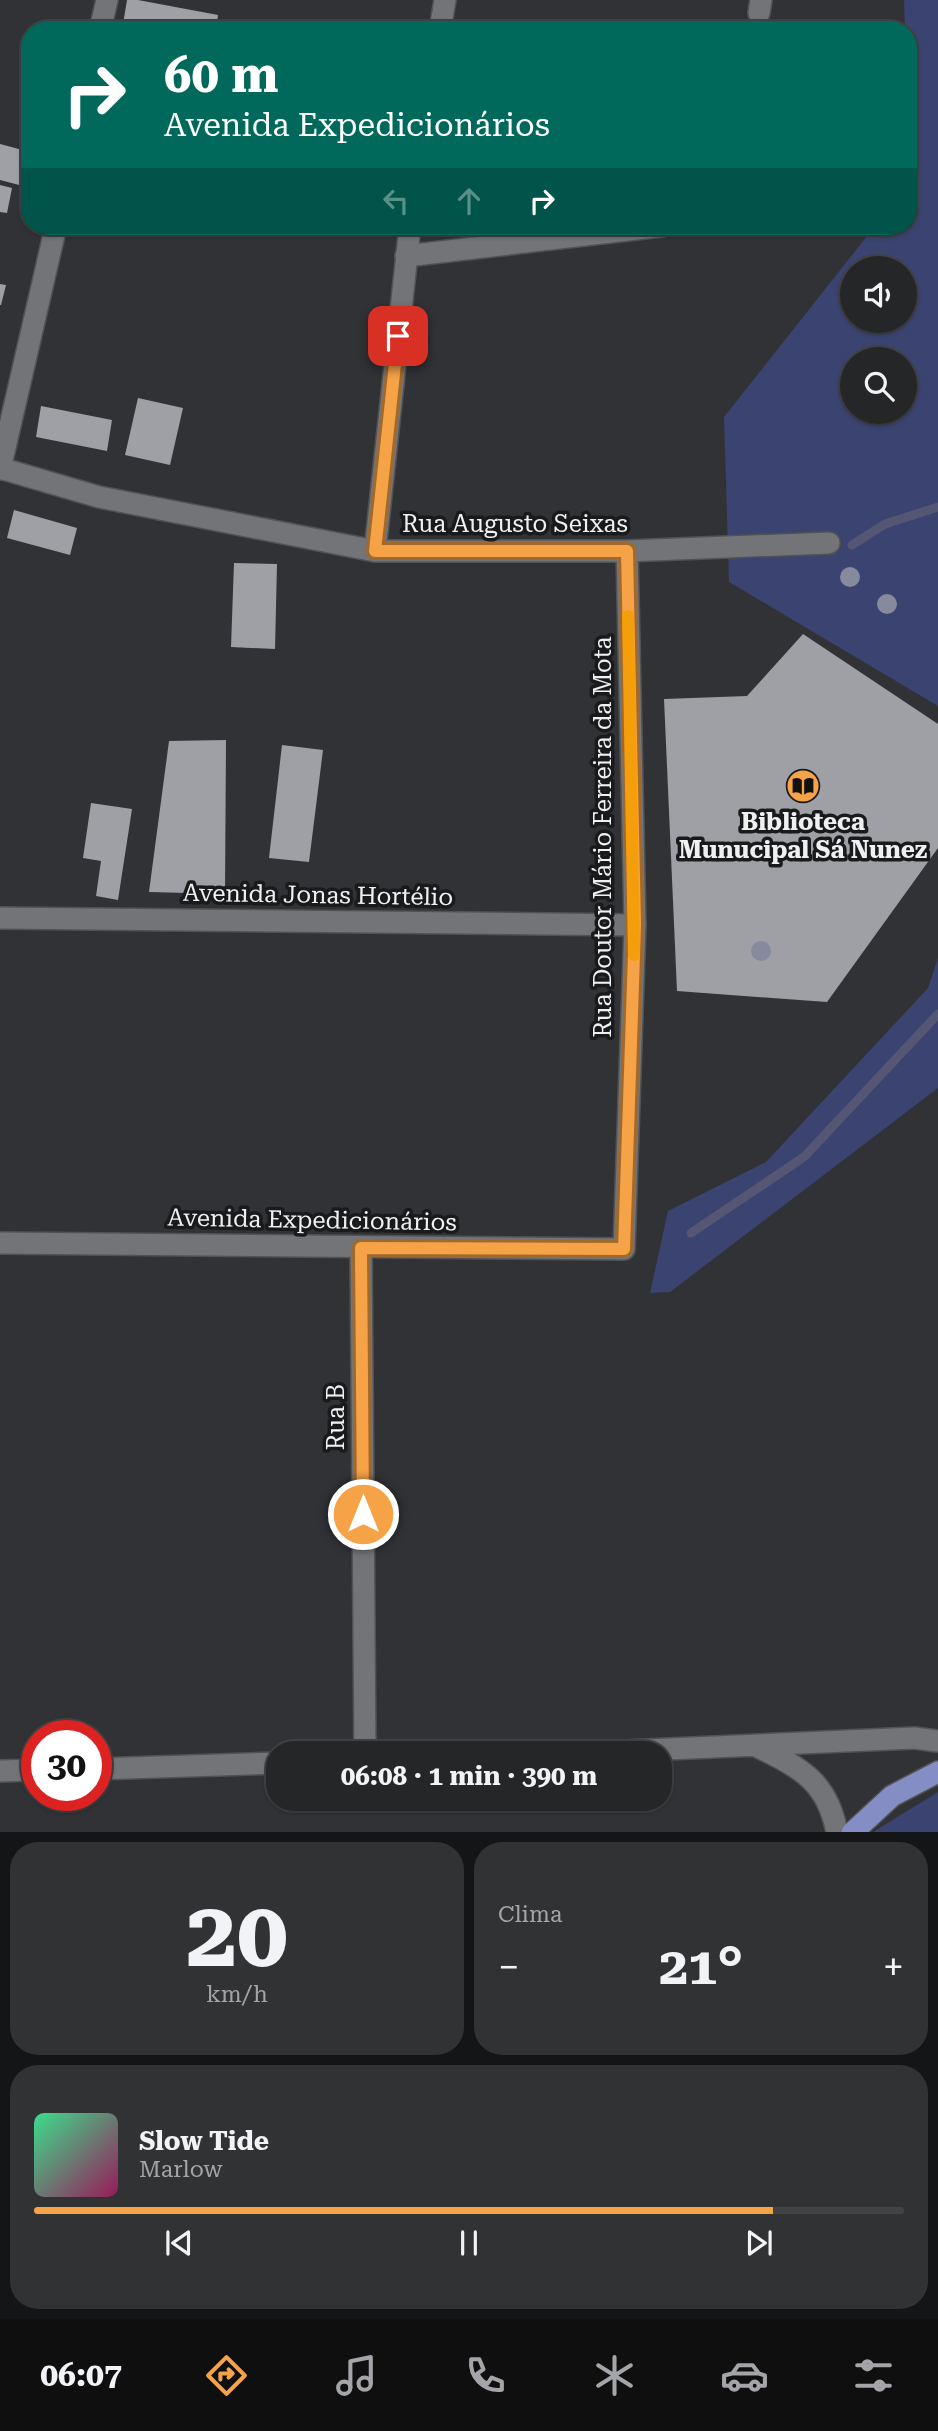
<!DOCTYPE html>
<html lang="pt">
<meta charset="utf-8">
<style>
:root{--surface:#252628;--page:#313234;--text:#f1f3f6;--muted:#a3a5a8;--line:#424345;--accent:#f6a247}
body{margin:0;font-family:"Roboto Serif",serif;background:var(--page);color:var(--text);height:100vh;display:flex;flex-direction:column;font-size:26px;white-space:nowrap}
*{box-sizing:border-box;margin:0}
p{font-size:23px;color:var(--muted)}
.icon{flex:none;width:38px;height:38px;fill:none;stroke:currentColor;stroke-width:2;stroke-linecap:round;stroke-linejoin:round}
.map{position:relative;height:1832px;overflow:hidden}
.panel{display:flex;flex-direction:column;gap:10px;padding:10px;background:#141516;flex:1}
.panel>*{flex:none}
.banner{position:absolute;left:21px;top:21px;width:896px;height:214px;border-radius:28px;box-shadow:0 2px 5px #0004,0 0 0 2px var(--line);background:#00695c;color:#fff;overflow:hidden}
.buttons{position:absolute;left:840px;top:256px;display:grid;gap:14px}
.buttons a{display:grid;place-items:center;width:77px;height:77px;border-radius:50%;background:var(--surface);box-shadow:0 2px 5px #0004,0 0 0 2px var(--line);font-size:35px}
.speed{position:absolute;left:21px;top:1720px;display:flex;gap:14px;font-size:35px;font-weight:700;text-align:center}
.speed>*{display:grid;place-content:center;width:91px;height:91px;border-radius:50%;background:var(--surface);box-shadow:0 2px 5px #0004,0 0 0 2px var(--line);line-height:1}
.speed .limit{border:10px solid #d22;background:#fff;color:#111}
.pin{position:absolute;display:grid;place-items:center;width:60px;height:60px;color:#fff;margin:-30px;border-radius:14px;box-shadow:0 4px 10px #0006}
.me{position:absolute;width:77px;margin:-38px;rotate:0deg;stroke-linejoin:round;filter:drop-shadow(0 0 5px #0008)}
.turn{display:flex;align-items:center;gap:24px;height:147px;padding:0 28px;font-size:32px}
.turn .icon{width:91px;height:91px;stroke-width:2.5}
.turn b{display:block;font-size:49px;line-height:60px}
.lanes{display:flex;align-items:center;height:66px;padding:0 28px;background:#0003;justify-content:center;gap:35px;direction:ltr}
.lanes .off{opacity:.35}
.big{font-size:52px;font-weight:700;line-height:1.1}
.panel .widget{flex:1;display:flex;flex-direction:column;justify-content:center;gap:10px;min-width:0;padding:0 24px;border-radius:28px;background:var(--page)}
.panel .dial{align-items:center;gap:0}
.dial b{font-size:91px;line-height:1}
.song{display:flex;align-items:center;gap:21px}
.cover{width:84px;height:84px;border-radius:10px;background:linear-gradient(135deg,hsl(150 70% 55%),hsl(330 70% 35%))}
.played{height:7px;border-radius:4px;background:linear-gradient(90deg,var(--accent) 85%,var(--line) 85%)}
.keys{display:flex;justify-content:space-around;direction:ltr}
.heat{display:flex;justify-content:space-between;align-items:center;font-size:38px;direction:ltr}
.panel .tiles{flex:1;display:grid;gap:10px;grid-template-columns:1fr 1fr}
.widget:last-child{grid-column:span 2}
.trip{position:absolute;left:266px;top:1741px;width:406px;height:70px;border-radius:28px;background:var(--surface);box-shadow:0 2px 5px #0004,0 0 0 2px var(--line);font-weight:700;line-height:70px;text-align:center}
.dock{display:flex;height:112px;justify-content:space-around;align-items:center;background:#0f0f10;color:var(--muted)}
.dock .icon{width:49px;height:49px}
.dock .current{color:var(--accent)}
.dock b{font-size:32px;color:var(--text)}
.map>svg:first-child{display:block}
.green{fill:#3b4370;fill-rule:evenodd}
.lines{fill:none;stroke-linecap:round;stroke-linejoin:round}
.stream{stroke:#545673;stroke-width:9}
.building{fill:#9fa0a5}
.minor-casing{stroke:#515254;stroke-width:24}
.major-casing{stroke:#515254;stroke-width:24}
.minor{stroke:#727478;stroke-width:21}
.major{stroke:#848ec4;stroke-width:21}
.tree{fill:#868a9d}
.route-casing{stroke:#a0692e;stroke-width:18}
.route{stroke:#f6a247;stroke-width:12}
.slow{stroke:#f59e0b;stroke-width:12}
.labels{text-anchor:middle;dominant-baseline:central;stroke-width:7;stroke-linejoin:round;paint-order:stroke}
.street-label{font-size:24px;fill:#eff0f2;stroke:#191a1c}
.poi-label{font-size:24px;font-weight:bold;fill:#eff0f2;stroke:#191a1c}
</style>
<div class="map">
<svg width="938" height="1833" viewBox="0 0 938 1833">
<rect width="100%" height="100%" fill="#313236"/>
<path class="green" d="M 904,0 L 938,0 L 938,706 L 729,582 L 724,417 L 875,226 L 908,226 L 908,183 L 912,178 L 908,30 L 905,30 ZM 852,268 L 905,268 L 905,320 L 852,320 ZM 852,359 L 905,359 L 905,411 L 852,411 Z
M 938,958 L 938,1088 L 670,1292 L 650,1293 L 668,1211 L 766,1162 L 928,988 Z
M 938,1792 L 938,1832 L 873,1832 Z"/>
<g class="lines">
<path class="stream" d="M 852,545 L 885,524 L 938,507
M 691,1233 L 804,1157 L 938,1014"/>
</g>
<path class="building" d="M 127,0 L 138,0 L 218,15 L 216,30 L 122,30 Z
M 0,144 L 30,152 L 30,162 L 23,186 L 0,180 Z
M 0,185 L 12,188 L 7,213 L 0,212 Z
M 0,284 L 6,285 L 1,305 L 0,305 Z
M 138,398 L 183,408 L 170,465 L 125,455 Z
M 41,406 L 112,420 L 107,451 L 36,437 Z
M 14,510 L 77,528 L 70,555 L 7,538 Z
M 234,563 L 277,564 L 275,649 L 231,647 Z
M 803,634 L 938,724 L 938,848 L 827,1002 L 677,991 L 664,699 L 747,696 Z
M 226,740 L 225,894 L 149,892 L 169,741 Z
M 282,745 L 323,750 L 309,862 L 269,858 Z
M 91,803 L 132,809 L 118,900 L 96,896 L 101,861 L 83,858 Z"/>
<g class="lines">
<defs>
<path id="minor" d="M 759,13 L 761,0
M 100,30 L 107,0
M 440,30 L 445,0
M 406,256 L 662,226
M 0,468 L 99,497 L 375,551 L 627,551 L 829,543
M 0,469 L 56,226
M 375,551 L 410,226
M 0,918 L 635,925
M 0,1243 L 624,1249 L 635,925 L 627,551
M 361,1248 L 365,1754
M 758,1747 C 801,1768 828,1782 837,1833
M 557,1754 L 914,1738 L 938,1741
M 96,1769 L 278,1763
M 0,1771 L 37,1770"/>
<path id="major" d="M 852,1833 L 892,1796 L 938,1772"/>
</defs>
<use href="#minor" class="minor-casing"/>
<use href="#major" class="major-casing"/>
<use href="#minor" class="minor"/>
<use href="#major" class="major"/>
</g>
<g class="tree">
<circle cx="850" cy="577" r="10"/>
<circle cx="887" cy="604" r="10"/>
<circle cx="761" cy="951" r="10"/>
</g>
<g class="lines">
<defs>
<path id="route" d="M 363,1514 L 361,1248 L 624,1249 L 635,925 L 627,551 L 375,551 L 398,336"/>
</defs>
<use href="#route" class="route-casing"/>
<use href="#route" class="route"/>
<path class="slow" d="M 628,616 L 634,955"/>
</g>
<defs>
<symbol id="library-disc" viewBox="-11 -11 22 22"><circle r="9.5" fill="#f6a247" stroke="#191a1c"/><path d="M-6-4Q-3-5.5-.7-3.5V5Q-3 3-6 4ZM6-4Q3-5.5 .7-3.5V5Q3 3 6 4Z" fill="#111"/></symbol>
</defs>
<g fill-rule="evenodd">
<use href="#library-disc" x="784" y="767" width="38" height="38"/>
</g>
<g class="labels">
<g class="street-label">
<text x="515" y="524">Rua Augusto Seixas</text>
<text transform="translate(603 837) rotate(-90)">Rua Doutor Mário Ferreira da Mota</text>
<text transform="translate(318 895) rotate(1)">Avenida Jonas Hortélio</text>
<text transform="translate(312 1220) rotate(1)">Avenida Expedicionários</text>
<text transform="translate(336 1417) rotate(-90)">Rua B</text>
</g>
<g class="poi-label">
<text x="803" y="822">Biblioteca<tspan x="803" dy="28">Munucipal Sá Nunez</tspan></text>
</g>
</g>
</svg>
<div class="buttons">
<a><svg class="icon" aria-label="sound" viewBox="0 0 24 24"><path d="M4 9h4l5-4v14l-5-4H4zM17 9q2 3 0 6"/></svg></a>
<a><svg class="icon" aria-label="search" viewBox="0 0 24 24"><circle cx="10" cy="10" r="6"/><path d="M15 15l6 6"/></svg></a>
</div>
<div class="speed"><div class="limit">30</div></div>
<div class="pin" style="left:398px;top:336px;background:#d93025"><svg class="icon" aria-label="arrive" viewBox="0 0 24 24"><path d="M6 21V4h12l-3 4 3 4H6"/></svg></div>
<svg class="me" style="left:363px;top:1514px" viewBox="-20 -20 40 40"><circle r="17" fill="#f6a247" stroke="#fff" stroke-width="3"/><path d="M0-11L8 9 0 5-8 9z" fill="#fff"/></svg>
<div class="trip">06:08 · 1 min · 390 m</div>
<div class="banner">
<div class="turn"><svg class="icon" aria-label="right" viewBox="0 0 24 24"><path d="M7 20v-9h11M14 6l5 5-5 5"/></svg><div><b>60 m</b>Avenida Expedicionários</div></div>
<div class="lanes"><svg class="icon off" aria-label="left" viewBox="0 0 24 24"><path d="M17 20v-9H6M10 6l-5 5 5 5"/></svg><svg class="icon off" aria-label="ahead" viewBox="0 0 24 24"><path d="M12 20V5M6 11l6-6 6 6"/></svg><svg class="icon" aria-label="right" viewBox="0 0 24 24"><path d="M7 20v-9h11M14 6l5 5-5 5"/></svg></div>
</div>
</div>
<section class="panel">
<div class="tiles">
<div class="widget dial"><b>20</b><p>km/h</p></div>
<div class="widget"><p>Clima</p>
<div class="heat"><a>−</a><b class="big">21°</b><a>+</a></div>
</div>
<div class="widget">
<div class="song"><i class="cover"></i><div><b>Slow Tide</b><p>Marlow</p></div></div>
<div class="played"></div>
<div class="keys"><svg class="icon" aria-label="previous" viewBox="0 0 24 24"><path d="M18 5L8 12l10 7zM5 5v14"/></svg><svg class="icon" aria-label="pause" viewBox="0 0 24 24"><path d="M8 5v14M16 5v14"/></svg><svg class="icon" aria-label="next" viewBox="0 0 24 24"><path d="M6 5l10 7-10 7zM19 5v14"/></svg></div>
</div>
</div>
</section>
<nav class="dock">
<b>06:07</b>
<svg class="icon current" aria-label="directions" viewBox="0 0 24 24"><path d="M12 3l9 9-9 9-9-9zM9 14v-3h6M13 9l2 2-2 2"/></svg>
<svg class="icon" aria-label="music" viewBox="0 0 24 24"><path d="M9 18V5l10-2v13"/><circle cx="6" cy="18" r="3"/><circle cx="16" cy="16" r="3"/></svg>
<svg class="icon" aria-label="phone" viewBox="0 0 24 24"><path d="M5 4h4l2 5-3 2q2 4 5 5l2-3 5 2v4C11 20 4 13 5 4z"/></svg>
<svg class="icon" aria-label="climate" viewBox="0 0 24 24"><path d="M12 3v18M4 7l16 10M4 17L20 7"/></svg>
<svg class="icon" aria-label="car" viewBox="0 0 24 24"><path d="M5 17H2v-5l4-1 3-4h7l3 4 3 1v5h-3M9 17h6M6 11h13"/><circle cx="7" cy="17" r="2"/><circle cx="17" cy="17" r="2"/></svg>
<svg class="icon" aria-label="filters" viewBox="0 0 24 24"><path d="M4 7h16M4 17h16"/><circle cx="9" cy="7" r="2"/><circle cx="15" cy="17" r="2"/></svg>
</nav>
